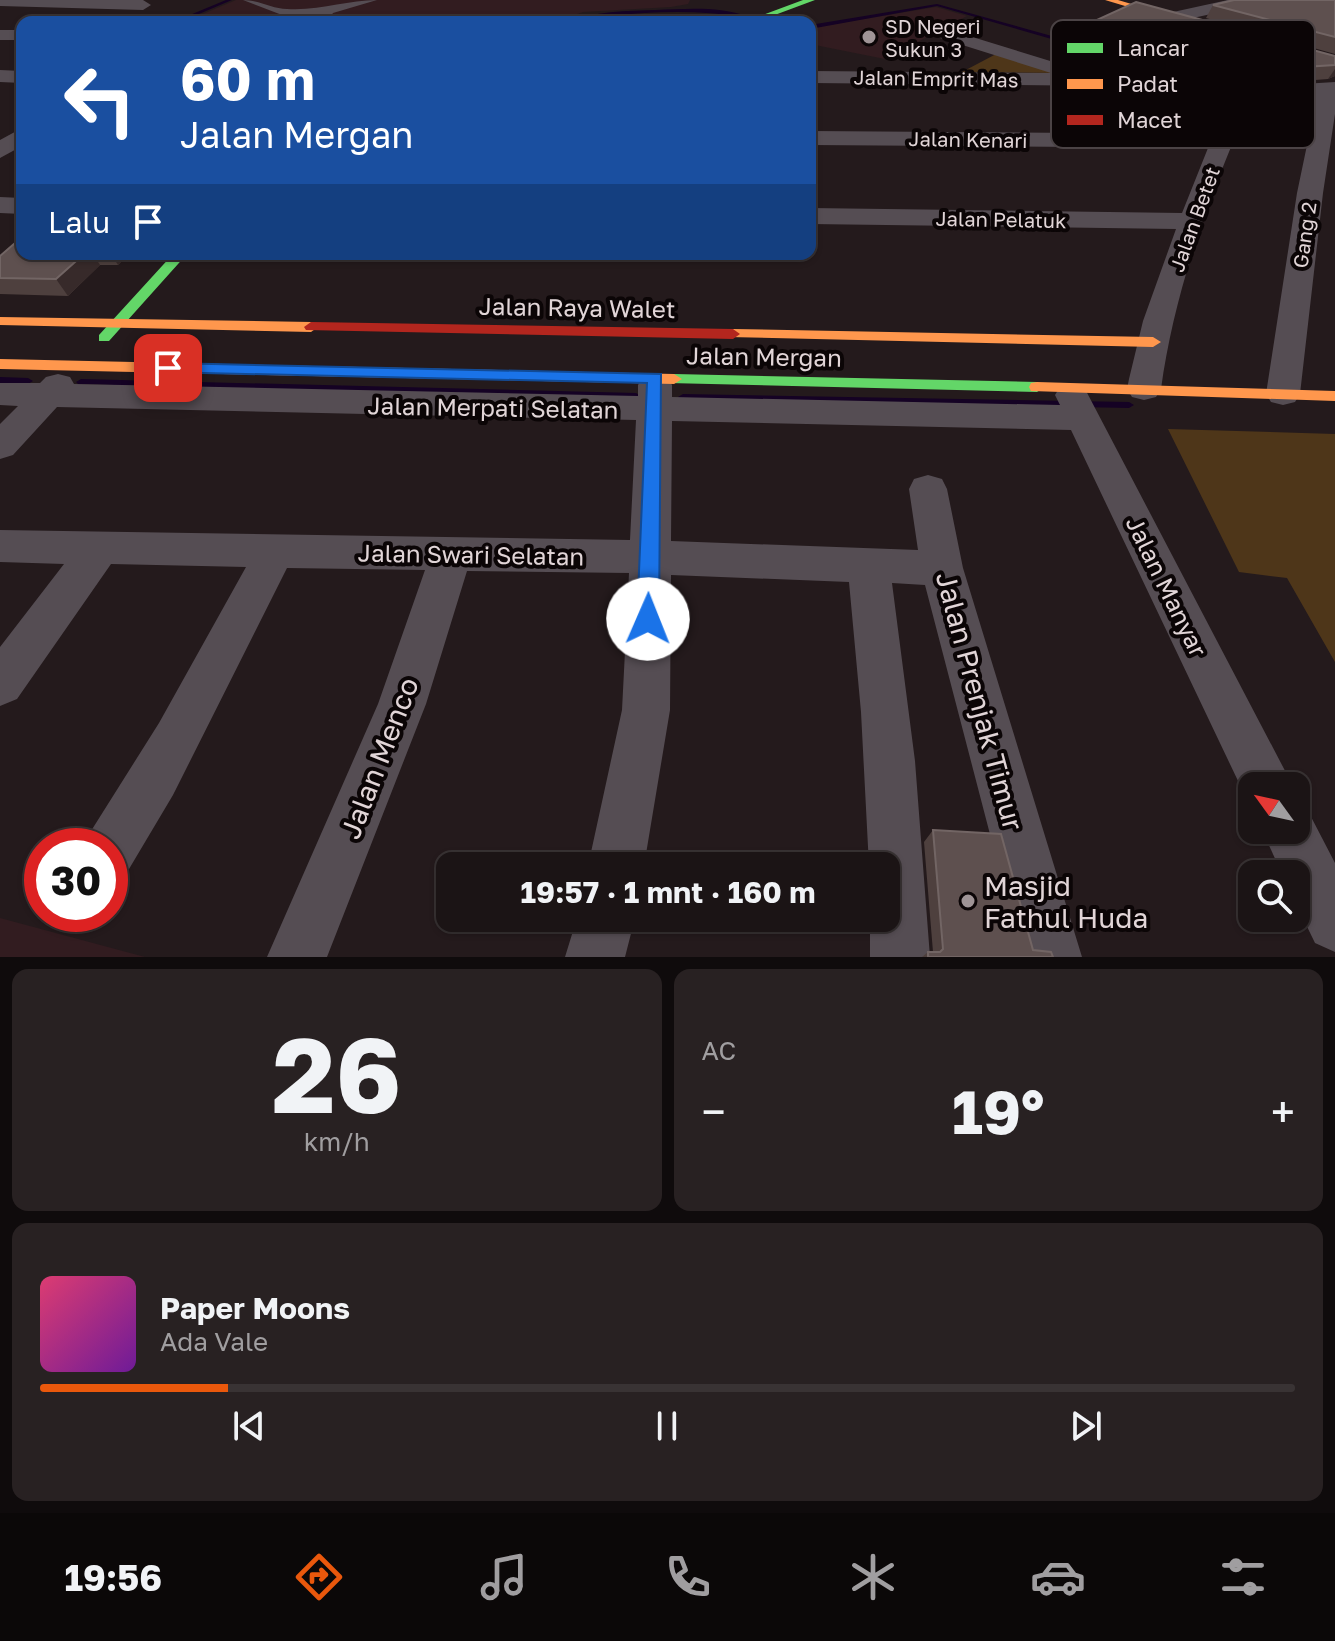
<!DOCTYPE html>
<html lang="id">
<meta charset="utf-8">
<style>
:root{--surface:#1b1415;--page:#282122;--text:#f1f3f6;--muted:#a09ea0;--line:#393334;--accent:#ea580c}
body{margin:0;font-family:"Golos Text",sans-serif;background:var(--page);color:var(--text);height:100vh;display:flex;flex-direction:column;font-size:30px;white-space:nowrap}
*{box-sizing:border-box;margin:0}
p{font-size:26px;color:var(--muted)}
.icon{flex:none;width:44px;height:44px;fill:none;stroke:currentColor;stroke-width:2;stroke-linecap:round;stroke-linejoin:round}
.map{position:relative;height:957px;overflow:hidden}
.side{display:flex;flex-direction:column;gap:12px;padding:12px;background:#0f0b0c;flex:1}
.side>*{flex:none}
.guide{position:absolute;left:16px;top:16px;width:800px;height:244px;border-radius:16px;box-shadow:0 2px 6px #0004,0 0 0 2px var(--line);background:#1a4fa0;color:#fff;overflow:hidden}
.needle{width:52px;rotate:303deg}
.tools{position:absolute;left:1238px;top:772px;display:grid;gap:16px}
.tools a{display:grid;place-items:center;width:72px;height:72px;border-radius:16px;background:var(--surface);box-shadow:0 2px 6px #0004,0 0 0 2px var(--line);font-size:40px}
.speed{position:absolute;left:24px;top:828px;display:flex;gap:16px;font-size:40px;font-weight:700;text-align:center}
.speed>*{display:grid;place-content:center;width:104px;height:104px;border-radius:50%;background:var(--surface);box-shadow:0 2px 6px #0004,0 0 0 2px var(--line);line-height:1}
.speed .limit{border:12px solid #d22;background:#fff;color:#111}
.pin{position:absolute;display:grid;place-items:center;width:68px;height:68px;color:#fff;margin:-34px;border-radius:16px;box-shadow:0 4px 12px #0006}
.me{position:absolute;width:88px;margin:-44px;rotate:1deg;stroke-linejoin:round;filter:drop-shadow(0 0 6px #0008)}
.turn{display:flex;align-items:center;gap:28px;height:168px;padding:0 32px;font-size:36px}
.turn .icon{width:104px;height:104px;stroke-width:2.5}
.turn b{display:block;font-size:56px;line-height:68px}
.then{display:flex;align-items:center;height:76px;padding:0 32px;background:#0003;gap:16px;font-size:30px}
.big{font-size:60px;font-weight:700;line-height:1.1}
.side .widget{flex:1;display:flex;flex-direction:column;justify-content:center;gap:12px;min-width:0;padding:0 28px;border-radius:16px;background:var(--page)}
.side .dial{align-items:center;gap:0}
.dial b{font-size:104px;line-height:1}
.song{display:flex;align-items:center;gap:24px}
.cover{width:96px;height:96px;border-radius:12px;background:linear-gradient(135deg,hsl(340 70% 55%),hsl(280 70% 35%))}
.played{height:8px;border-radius:4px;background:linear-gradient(90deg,var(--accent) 15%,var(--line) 15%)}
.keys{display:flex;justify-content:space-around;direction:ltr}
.heat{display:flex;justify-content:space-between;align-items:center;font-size:44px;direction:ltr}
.side .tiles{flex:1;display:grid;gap:12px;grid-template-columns:1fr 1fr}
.widget:last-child{grid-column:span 2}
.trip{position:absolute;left:436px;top:852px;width:464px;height:80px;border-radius:16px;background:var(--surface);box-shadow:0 2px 6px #0004,0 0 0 2px var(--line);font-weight:700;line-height:80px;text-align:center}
.dock{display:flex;height:128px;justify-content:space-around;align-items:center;background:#0b0808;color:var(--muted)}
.dock .icon{width:56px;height:56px}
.dock .active{color:var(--accent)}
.dock b{font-size:36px;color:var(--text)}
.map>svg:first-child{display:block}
.built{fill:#321c20}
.green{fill:#4e3619}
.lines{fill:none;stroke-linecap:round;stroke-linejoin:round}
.stream{fill:#150224;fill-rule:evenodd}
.lane{fill:#554d53;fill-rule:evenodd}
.street{fill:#554d53;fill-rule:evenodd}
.fast{fill:#63d668;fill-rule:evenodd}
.slow{fill:#ff974d;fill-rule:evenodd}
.jam{fill:#b3261e;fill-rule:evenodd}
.wall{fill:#4e403e}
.shaded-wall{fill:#372a2a}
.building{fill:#5e504f;stroke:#726564;stroke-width:2}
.route{fill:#1a73e8;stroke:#114b97;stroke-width:2}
.poi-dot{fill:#9f9496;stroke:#0b0506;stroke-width:3}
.labels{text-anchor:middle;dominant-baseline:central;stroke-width:8;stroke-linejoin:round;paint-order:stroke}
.far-poi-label{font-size:20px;fill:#e1d5d7;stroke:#0b0506;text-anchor:start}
.far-street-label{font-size:20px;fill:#e1d5d7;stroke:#0b0506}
.street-label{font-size:24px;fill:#e1d5d7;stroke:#0b0506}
.near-street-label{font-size:28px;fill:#e1d5d7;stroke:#0b0506}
.near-poi-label{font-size:28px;fill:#e1d5d7;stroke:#0b0506;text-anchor:start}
.key{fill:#0b0506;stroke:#4b4345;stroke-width:2}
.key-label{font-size:22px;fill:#e1d5d7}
</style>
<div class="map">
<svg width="1335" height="957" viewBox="0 0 1335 957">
<rect width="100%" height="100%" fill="#241a1c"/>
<path class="built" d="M 236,0 L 690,0 L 688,4 L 671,7 L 583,12 L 553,22 L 184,22 Z
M 936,7 L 967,16 L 885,59 L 810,44 L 810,28 Z
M 0,918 L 145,957 L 0,957 Z"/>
<path class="green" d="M 998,53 L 1062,73 L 962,72 Z
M 1168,429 L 1335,434 L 1335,662 L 1287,578 L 1239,572 Z"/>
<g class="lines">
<path class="stream" d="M 226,0 L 232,0 L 180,22 L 173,22 Z
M 937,4 L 1159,66 L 1222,67 L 1335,89 L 1335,93 L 1222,71 L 1159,70 L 937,6 L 810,29 L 810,25 Z
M 656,10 C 685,9 719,6 746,16 L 744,17 C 700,10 655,11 611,16 C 596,17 581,22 566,22 C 594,11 627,11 656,10 Z
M 0,377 L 28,378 L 33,381 L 28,384 L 0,383 Z
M 81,379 L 636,393 L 641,396 L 636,399 L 78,384 L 76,382 Z
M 683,394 L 1129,402 L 1134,405 L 1129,408 L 679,399 L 678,397 Z"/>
<path class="lane" d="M 243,0 C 259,0 272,9 287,9 C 320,11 347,0 377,0 L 333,13 L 327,22 L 317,22 L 323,14 L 282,15 Z"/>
<path class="street" d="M 0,0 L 143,0 L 151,5 L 143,10 L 0,6 Z
M 1228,0 L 1259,0 L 1257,4 L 1170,23 L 1161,18 L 1164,14 Z
M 943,28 L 1060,64 L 1063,68 L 1055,73 L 1203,75 L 1256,87 L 1335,82 L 1335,114 L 1323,193 L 1300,394 L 1295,402 L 1283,405 L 1271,402 L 1266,394 L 1297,193 L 1316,102 C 1295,96 1275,97 1253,100 L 1248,107 C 1209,196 1174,293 1161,389 L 1156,397 L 1144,400 L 1132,397 L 1127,389 L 1129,379 L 1143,321 L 1176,229 L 810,224 L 810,208 L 1182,213 L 1208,148 L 810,145 L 810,131 L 1214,134 L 1235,95 L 1203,87 L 810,83 L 810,71 L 1051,73 L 937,37 L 934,33 L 937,29 Z
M 0,30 L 22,30 L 22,40 L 0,40 Z
M 0,70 L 22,71 L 22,83 L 0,82 Z
M 22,128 L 22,146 L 0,158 L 0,140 Z
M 0,197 L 22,198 L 22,214 L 0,213 Z
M 58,374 L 70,377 L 74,384 L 638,396 L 638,385 L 643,377 L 655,374 L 667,377 L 672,385 L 672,397 L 1060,405 L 1055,395 L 1060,387 L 1072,384 L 1084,387 L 1293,786 L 1252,786 L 1252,806 L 1249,804 L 1071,430 L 672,421 L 671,541 L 918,550 L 909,489 L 914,479 L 928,475 L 942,479 L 947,489 L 963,568 L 1082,957 L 1022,957 L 925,585 L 892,583 L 915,761 L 930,957 L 870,957 L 870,918 L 886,918 L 886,866 L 869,866 L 861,712 L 849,582 L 671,575 L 670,710 L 644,866 L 588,866 L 622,710 L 629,573 L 467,571 L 426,704 L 327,957 L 267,957 L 378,704 L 425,570 L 287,568 L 173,795 L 129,869 L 110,877 L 110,846 L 84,846 L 91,831 L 159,723 L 246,567 L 111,564 L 17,699 L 0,706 L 0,647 L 64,564 L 0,562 L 0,530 L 630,540 L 636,420 L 57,407 L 13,455 L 0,459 L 0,424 L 18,406 L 0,405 L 0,383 L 40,383 L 46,377 Z
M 1296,806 L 1308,811 L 1335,863 L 1335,952 L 1315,943 L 1296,904 L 1296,874 L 1282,874 L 1262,830 L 1296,830 Z
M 577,918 L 635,918 L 625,957 L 565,957 Z"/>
<path class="fast" d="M 803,0 L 815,0 L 756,22 L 744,22 Z
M 173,254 L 187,254 L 109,341 L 99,341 L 99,335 Z
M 674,374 L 1037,382 L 1045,387 L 1037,392 L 668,383 L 666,379 L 668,375 Z"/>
<path class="slow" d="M 1105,0 L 1118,0 L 1192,22 L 1185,24 Z
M 0,317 L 311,322 L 318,327 L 311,332 L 0,325 Z
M 733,329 L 1153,337 L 1161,342 L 1153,347 L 728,337 L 728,331 Z
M 0,359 L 674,374 L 682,379 L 674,384 L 0,369 Z
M 1037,382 L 1335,391 L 1335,401 L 1031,391 L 1029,387 L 1031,383 Z"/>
<path class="jam" d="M 311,322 L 733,329 L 740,334 L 733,339 L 306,330 L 304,327 Z"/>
</g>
<path class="wall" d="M 1335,0 L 1335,54 L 1206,18 L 1213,5 Z
M 1088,24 L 1335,56 L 1335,76 L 1328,79 L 1264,84 L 1267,76 L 1183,55 L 1167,63 L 1083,38 Z
M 22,254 L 129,254 L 118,265 L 100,265 L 68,296 L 0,294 L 0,256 Z
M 933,830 L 1033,950 L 1053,957 L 922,957 L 928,952 L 933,952 L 924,842 Z"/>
<path class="shaded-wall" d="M 1190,41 L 1183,55 L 1167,63 L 1174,49 Z
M 1335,69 L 1335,76 L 1328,79 Z
M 84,254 L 93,254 L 100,265 L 68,296 L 56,279 Z
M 111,254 L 129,254 L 118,265 Z"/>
<path class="building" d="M 1234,0 L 1335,0 L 1335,37 L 1213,5 Z
M 1136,2 L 1335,56 L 1335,65 L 1272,69 L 1279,62 L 1190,41 L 1174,49 L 1088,24 Z
M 22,237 L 22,254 L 84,254 L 56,279 L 0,278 L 0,256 Z
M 933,830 L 1001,834 L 1033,950 L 1051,952 L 1053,957 L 928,957 L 928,952 L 940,952 L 943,949 Z"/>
<path class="route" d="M 168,363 L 661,374 L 659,619 L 655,625 L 648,628 L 641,625 L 637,619 L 647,383 L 162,372 L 162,364 Z"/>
<g class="poi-dot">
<circle cx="869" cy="37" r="8"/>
<circle cx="968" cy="901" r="8"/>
</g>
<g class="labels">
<g class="far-poi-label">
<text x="885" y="26">SD Negeri<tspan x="885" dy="23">Sukun 3</tspan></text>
</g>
<g class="far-street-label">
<text transform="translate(936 78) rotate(1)">Jalan Emprit Mas</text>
<text transform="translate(968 139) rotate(1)">Jalan Kenari</text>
<text transform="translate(1001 219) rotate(1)">Jalan Pelatuk</text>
<text transform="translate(1194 219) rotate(-70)">Jalan Betet</text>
<text transform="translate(1304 235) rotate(-82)">Gang 2</text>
</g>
<g class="street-label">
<text transform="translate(577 307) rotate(1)">Jalan Raya Walet</text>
<text transform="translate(764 356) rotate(1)">Jalan Mergan</text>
<text transform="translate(493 407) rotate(1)">Jalan Merpati Selatan</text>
<text transform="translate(471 554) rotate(1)">Jalan Swari Selatan</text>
<text transform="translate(1167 586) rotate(64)">Jalan Manyar</text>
</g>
<g class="near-street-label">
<text transform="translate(980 701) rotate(75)">Jalan Prenjak Timur</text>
<text transform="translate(379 758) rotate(-69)">Jalan Menco</text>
</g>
<g class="near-poi-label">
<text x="984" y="885">Masjid<tspan x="984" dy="32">Fathul Huda</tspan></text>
</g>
</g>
<rect x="1051" y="20" width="264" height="128" rx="12" class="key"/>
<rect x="1067" y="43" width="36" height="10" fill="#63d668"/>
<rect x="1067" y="79" width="36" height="10" fill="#ff974d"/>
<rect x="1067" y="115" width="36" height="10" fill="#b3261e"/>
<g class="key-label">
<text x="1117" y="56">Lancar</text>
<text x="1117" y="92">Padat</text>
<text x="1117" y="128">Macet</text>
</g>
</svg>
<div class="tools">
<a><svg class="needle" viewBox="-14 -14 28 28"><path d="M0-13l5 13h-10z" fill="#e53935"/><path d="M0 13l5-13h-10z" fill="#a09ea0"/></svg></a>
<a><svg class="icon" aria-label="search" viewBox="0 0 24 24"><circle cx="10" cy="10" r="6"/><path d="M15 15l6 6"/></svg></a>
</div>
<div class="speed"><div class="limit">30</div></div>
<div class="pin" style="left:168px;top:368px;background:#d93025"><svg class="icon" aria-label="arrive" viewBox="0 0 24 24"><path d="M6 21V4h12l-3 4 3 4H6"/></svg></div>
<svg class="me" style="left:648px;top:619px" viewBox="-20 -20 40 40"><circle r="19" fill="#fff"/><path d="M0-13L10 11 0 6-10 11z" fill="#1a73e8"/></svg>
<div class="trip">19:57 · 1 mnt · 160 m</div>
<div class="guide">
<div class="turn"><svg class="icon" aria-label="left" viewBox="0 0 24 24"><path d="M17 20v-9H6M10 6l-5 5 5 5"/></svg><div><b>60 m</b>Jalan Mergan</div></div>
<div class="then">Lalu<svg class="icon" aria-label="arrive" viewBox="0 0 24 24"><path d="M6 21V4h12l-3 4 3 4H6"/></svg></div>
</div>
</div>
<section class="side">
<div class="tiles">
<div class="widget dial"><b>26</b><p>km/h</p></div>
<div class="widget"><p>AC</p>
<div class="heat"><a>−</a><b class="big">19°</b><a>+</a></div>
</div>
<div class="widget">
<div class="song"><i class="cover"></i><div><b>Paper Moons</b><p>Ada Vale</p></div></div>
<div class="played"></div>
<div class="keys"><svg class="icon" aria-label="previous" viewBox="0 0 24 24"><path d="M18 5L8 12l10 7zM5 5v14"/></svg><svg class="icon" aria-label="pause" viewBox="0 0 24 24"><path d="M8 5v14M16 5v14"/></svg><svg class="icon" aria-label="next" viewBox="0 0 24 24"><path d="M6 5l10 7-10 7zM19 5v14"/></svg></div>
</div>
</div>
</section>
<nav class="dock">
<b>19:56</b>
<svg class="icon active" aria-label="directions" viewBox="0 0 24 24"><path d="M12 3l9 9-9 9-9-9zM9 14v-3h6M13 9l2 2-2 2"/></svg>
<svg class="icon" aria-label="music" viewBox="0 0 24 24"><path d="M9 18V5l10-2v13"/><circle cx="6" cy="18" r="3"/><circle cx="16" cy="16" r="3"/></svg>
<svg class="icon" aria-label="phone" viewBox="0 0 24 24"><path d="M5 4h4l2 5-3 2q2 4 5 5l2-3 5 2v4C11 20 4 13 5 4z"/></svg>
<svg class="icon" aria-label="climate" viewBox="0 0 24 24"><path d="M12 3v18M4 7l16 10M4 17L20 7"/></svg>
<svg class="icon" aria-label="car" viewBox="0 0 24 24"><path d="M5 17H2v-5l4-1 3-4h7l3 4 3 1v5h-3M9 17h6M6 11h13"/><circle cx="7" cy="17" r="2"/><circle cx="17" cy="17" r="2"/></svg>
<svg class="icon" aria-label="filters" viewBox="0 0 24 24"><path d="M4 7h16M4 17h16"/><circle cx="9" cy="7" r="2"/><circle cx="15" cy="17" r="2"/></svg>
</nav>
